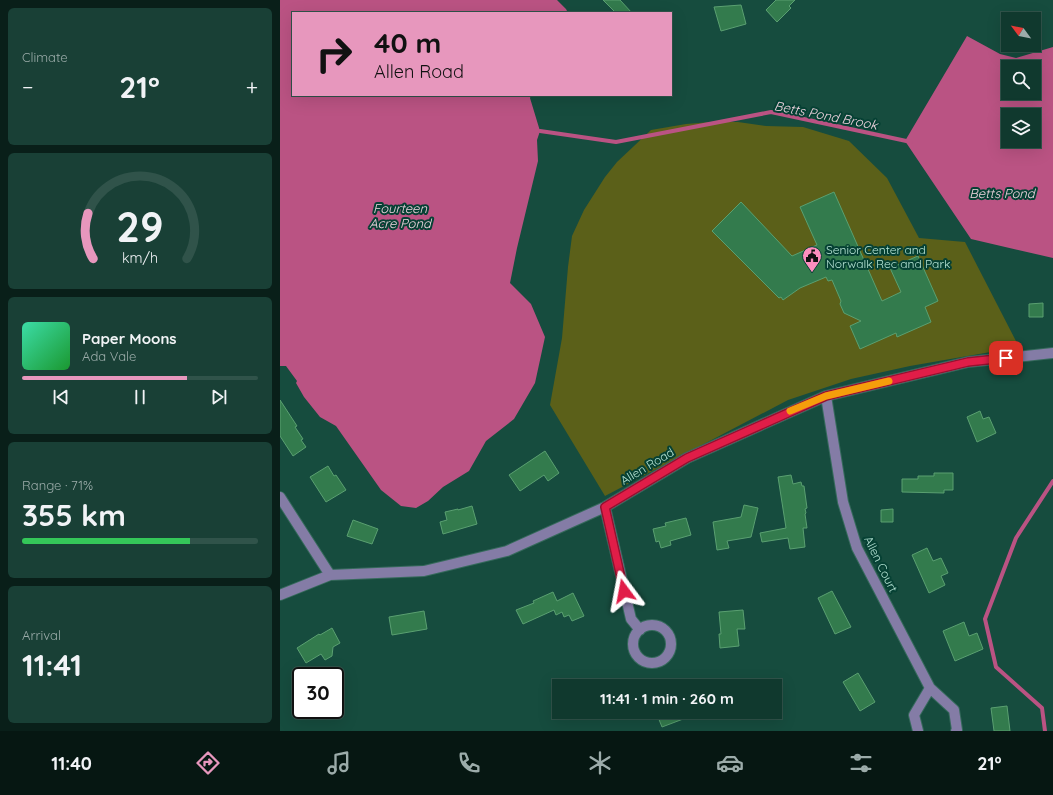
<!DOCTYPE html>
<meta charset="utf-8">
<style>
:root{--surface:#10392e;--page:#194036;--text:#f1f3f6;--muted:#9cacaa;--line:#30534a;--accent:#e797bd}
body{margin:0;font-family:Quicksand,sans-serif;background:var(--page);color:var(--text);height:100vh;display:flex;flex-direction:column;font-size:15px;white-space:nowrap}
*{box-sizing:border-box;margin:0}
p{font-size:13px;color:var(--muted)}
.icon{flex:none;width:22px;height:22px;fill:none;stroke:currentColor;stroke-width:2;stroke-linecap:round;stroke-linejoin:round}
.map{position:relative;flex:1;overflow:hidden}
.sheet{display:flex;flex-direction:column;gap:8px;padding:8px;background:#091f19;width:280px}
.sheet>*{flex:none}
.banner{position:absolute;left:12px;top:12px;width:380px;height:84px;border-radius:0px;box-shadow:0 4px 16px #0002,0 0 0 1px var(--line);background:#e797bd;color:#111;overflow:hidden}
.needle{width:26px;rotate:302deg}
.buttons{position:absolute;left:721px;top:12px;display:grid;gap:8px}
.buttons a{display:grid;place-items:center;width:40px;height:40px;border-radius:0px;background:var(--surface);box-shadow:0 4px 16px #0002,0 0 0 1px var(--line);font-size:20px}
.speed{position:absolute;left:12px;top:667px;display:flex;gap:8px;font-size:20px;font-weight:700;text-align:center}
.speed>*{display:grid;place-content:center;width:52px;height:52px;border-radius:50%;background:var(--surface);box-shadow:0 4px 16px #0002,0 0 0 1px var(--line);line-height:1}
.speed .limit{border:2px solid #111;border-radius:6px;background:#fff;color:#111}
.pin{position:absolute;display:grid;place-items:center;width:34px;height:34px;color:#fff;margin:-17px;border-radius:8px;box-shadow:0 2px 6px #0006}
.me{position:absolute;width:44px;margin:-22px;rotate:347deg;stroke-linejoin:round;filter:drop-shadow(0 0 3px #0008)}
.turn{display:flex;align-items:center;gap:14px;height:84px;padding:0 16px;font-size:18px}
.turn .icon{width:52px;height:52px;stroke-width:2.5}
.turn b{display:block;font-size:28px;line-height:34px}
.big{font-size:30px;font-weight:700;line-height:1.1}
.sheet .widget{flex:1;display:flex;flex-direction:column;justify-content:center;gap:6px;min-width:0;padding:0 14px;border-radius:6px;background:var(--page)}
.sheet .dial{align-items:center;gap:0}
.dial svg{height:104px;overflow:visible;fill:none;stroke:var(--line);stroke-width:7;stroke-linecap:round;text-anchor:middle}
.dial text{fill:var(--text);stroke:none}
.song{display:flex;align-items:center;gap:12px}
.cover{width:48px;height:48px;border-radius:6px;background:linear-gradient(135deg,hsl(160 70% 55%),hsl(130 70% 35%))}
.played{height:4px;border-radius:2px;background:linear-gradient(90deg,var(--accent) 70%,var(--line) 70%)}
.keys{display:flex;justify-content:space-around;direction:ltr}
.heat{display:flex;justify-content:space-between;align-items:center;font-size:22px;direction:ltr}
.charge{height:6px;border-radius:3px;background:linear-gradient(90deg,#34c759 71%,var(--line) 0)}
.trip{position:absolute;left:272px;top:679px;width:230px;height:40px;border-radius:0px;background:var(--surface);box-shadow:0 4px 16px #0002,0 0 0 1px var(--line);font-weight:700;line-height:40px;text-align:center}
.tab-bar{display:flex;height:64px;justify-content:space-around;align-items:center;background:#061712;color:var(--muted)}
.tab-bar .icon{width:28px;height:28px}
.tab-bar .on{color:var(--accent)}
.tab-bar b{font-size:18px;color:var(--text)}
main{display:flex;flex:1;min-height:0}
.map>svg:first-child{display:block}
.green{fill:#5b6019}
.water{fill:#ba5383;fill-rule:evenodd}
.lines{fill:none;stroke-linecap:round;stroke-linejoin:round}
.stream{stroke:#ba5383;stroke-width:4}
.building{fill:#337b4d;stroke:#5aa071}
.minor-casing{stroke:#366a5c;stroke-width:12}
.minor{stroke:#847ca6;stroke-width:10}
.route-casing{stroke:#92132f;stroke-width:10}
.route{stroke:#e11d48;stroke-width:7}
.slow{stroke:#f59e0b;stroke-width:7}
.labels{text-anchor:middle;dominant-baseline:central;stroke-width:4;stroke-linejoin:round;paint-order:stroke}
.poi-label{font-size:12px;fill:#b6e3d4;stroke:#064134;text-anchor:start}
.street-label{font-size:12px;fill:#b6e3d4;stroke:#064134}
.water-label{font-size:13px;font-style:italic;fill:#f1d5e0;stroke:#064134}
</style>
<main>
<section class="sheet">
<div class="widget"><p>Climate</p>
<div class="heat"><a>−</a><b class="big">21°</b><a>+</a></div>
</div>
<div class="widget dial"><svg viewBox="0 0 100 80">
<path d="M14 69A42 42 0 1 1 86 69"/>
<path d="M14 69A42 42 0 0 1 10 34" stroke="#e797bd"/>
<text x="50" y="56" font-size="32" font-weight="700">29</text>
<text x="50" y="72" font-size="11">km/h</text>
</svg></div>
<div class="widget">
<div class="song"><i class="cover"></i><div><b>Paper Moons</b><p>Ada Vale</p></div></div>
<div class="played"></div>
<div class="keys"><svg class="icon" aria-label="previous" viewBox="0 0 24 24"><path d="M18 5L8 12l10 7zM5 5v14"/></svg><svg class="icon" aria-label="pause" viewBox="0 0 24 24"><path d="M8 5v14M16 5v14"/></svg><svg class="icon" aria-label="next" viewBox="0 0 24 24"><path d="M6 5l10 7-10 7zM19 5v14"/></svg></div>
</div>
<div class="widget"><p>Range · 71%</p><b class="big">355 km</b><div class="charge"></div></div>
<div class="widget"><p>Arrival</p><b class="big">11:41</b></div>
</section>
<div class="map">
<svg width="773" height="731" viewBox="0 0 773 731">
<rect width="100%" height="100%" fill="#164c3e"/>
<path class="green" d="M 431,122 L 458,122 L 486,126 L 523,127 L 569,141 L 607,178 L 639,238 L 685,242 L 739,347 L 630,366 L 571,379 L 508,400 L 325,496 L 270,405 L 282,338 L 288,267 L 292,236 L 304,210 L 325,177 L 337,162 L 371,130 L 406,124 Z"/>
<path class="water" d="M 0,0 L 277,0 L 286,9 L 288,13 L 13,13 L 13,95 L 251,95 L 250,98 L 260,131 L 257,140 L 258,161 L 237,248 L 230,283 L 251,304 L 265,337 L 255,383 L 234,419 L 206,441 L 189,471 L 163,487 L 148,501 L 136,508 L 121,506 L 101,490 L 56,426 L 40,417 L 24,397 L 16,383 L 17,381 L 6,366 L 0,366 Z
M 687,36 L 720,54 L 736,58 L 773,47 L 773,258 L 691,239 L 625,141 ZM 728,67 L 754,67 L 754,93 L 728,93 ZM 728,115 L 754,115 L 754,141 L 728,141 Z"/>
<g class="lines">
<path class="stream" d="M 260,131 L 336,142 L 491,112 L 631,142
M 765,731 L 762,708 L 716,667 L 705,619 L 736,538 L 773,481"/>
</g>
<path class="building" d="M 323,0 L 340,0 L 352,13 L 336,13 Z
M 496,0 L 515,0 L 509,6 L 511,8 L 497,22 L 486,10 Z
M 461,5 L 466,24 L 441,31 L 434,7 Z
M 554,192 L 602,301 L 621,292 L 610,268 L 638,256 L 658,301 L 645,307 L 651,322 L 617,337 L 616,333 L 580,349 L 570,326 L 581,321 L 564,313 L 560,304 L 561,301 L 552,280 L 548,281 L 546,277 L 520,288 L 503,300 L 501,297 L 499,298 L 432,231 L 461,202 L 512,256 L 537,245 L 520,207 Z
M 763,303 L 763,317 L 749,317 L 749,304 Z
M 0,400 L 17,426 L 15,427 L 23,439 L 21,440 L 26,447 L 13,456 L 0,436 Z
M 700,411 L 703,419 L 709,417 L 716,433 L 697,442 L 687,417 Z
M 265,451 L 279,473 L 268,481 L 264,475 L 240,491 L 229,475 Z
M 48,466 L 54,476 L 56,475 L 66,490 L 46,502 L 30,477 Z
M 654,473 L 673,473 L 673,490 L 664,490 L 664,493 L 622,492 L 622,479 L 638,479 L 638,476 L 654,476 Z
M 511,475 L 513,484 L 521,482 L 522,486 L 524,486 L 527,508 L 525,509 L 526,513 L 525,514 L 527,528 L 523,528 L 525,547 L 510,549 L 508,538 L 482,542 L 480,533 L 506,528 L 498,477 Z
M 464,505 L 478,508 L 471,537 L 447,541 L 449,548 L 437,550 L 433,522 L 461,517 Z
M 192,506 L 197,524 L 163,534 L 160,522 L 167,520 L 165,512 L 178,509 L 178,510 Z
M 613,509 L 613,522 L 601,522 L 601,510 Z
M 406,518 L 411,535 L 390,541 L 391,545 L 381,548 L 379,541 L 376,542 L 373,529 L 386,526 L 385,523 Z
M 73,520 L 98,529 L 92,544 L 67,536 Z
M 647,548 L 653,561 L 661,558 L 668,573 L 661,576 L 665,585 L 649,593 L 632,555 Z
M 552,591 L 571,627 L 555,634 L 538,598 Z
M 273,592 L 277,601 L 293,593 L 304,616 L 292,621 L 289,615 L 284,617 L 282,612 L 276,615 L 274,610 L 243,624 L 236,610 L 254,603 L 253,601 Z
M 463,610 L 465,629 L 457,629 L 459,646 L 440,648 L 439,634 L 441,634 L 439,612 Z
M 144,611 L 147,629 L 112,635 L 109,617 Z
M 684,622 L 689,636 L 697,633 L 703,649 L 675,661 L 663,631 Z
M 52,628 L 60,643 L 53,647 L 52,656 L 45,660 L 41,654 L 26,663 L 17,648 L 39,634 L 40,635 Z
M 578,673 L 595,702 L 580,711 L 563,682 Z
M 727,706 L 730,731 L 714,731 L 711,708 Z
M 376,712 L 418,712 L 419,713 L 382,727 Z"/>
<g class="lines">
<defs>
<path id="minor" d="M 546,396 L 563,502 L 577,548 L 650,688 L 674,710 L 677,730 L 676,731
M 0,497 L 50,575
M 325,507 L 351,619 L 360,630
M 0,595 L 50,575 L 144,571 L 227,551 L 325,507 L 407,458 L 546,396 L 688,362 L 773,353
M353 644a19 19 0 1 1 38 0a19 19 0 1 1-38 0Z
M 638,731 L 634,715 L 650,688"/>
</defs>
<use href="#minor" class="minor-casing"/>
<use href="#minor" class="minor"/>
</g>
<g class="lines">
<defs>
<path id="route" d="M 344,591 L 325,507 L 407,458 L 546,396 L 688,362 L 726,358"/>
</defs>
<use href="#route" class="route-casing"/>
<use href="#route" class="route"/>
<path class="slow" d="M 510,411 L 546,396 L 609,381"/>
</g>
<defs>
<symbol id="civic-pin" viewBox="-11 -11 22 30"><path d="M0 17L-7.5 6A9.5 9.5 0 1 1 7.5 6Z" fill="#fd8ebf" stroke="#064134"/><path d="M-.6-6.5H3V-4.5H.6V-3L4-1V1h2V6H-6V1h2V-1L-.6-3ZM-1.2 2.5V6h2.4V2.5Z" fill="#111"/></symbol>
</defs>
<g fill-rule="evenodd">
<use href="#civic-pin" x="521" y="245" width="22" height="30"/>
</g>
<g class="labels">
<g class="poi-label">
<text x="546" y="249">Senior Center and<tspan x="546" dy="14">Norwalk Rec and Park</tspan></text>
</g>
<g class="street-label">
<text transform="translate(367 466) rotate(-31)">Allen Road</text>
<text transform="translate(601 564) rotate(64)">Allen Court</text>
</g>
<g class="water-label">
<text transform="translate(546 115) rotate(11)">Betts Pond Brook</text>
<text x="722" y="193">Betts Pond</text>
<text x="120" y="208">Fourteen<tspan x="120" dy="15">Acre Pond</tspan></text>
</g>
</g>
</svg>
<div class="buttons">
<a><svg class="needle" viewBox="-14 -14 28 28"><path d="M0-13l5 13h-10z" fill="#e53935"/><path d="M0 13l5-13h-10z" fill="#9cacaa"/></svg></a>
<a><svg class="icon" aria-label="search" viewBox="0 0 24 24"><circle cx="10" cy="10" r="6"/><path d="M15 15l6 6"/></svg></a>
<a><svg class="icon" aria-label="layers" viewBox="0 0 24 24"><path d="M12 4l9 5-9 5-9-5zM3 14l9 5 9-5"/></svg></a>
</div>
<div class="speed"><div class="limit">30</div></div>
<div class="pin" style="left:726px;top:358px;background:#d93025"><svg class="icon" aria-label="arrive" viewBox="0 0 24 24"><path d="M6 21V4h12l-3 4 3 4H6"/></svg></div>
<svg class="me" style="left:344px;top:591px" viewBox="-20 -20 40 40"><path d="M0-17L14 15 0 8-14 15z" fill="#e11d48" stroke="#fff" stroke-width="4"/></svg>
<div class="trip">11:41 · 1 min · 260 m</div>
<div class="banner">
<div class="turn"><svg class="icon" aria-label="right" viewBox="0 0 24 24"><path d="M7 20v-9h11M14 6l5 5-5 5"/></svg><div><b>40 m</b>Allen Road</div></div>
</div>
</div>
</main>
<nav class="tab-bar">
<b>11:40</b>
<svg class="icon on" aria-label="directions" viewBox="0 0 24 24"><path d="M12 3l9 9-9 9-9-9zM9 14v-3h6M13 9l2 2-2 2"/></svg>
<svg class="icon" aria-label="music" viewBox="0 0 24 24"><path d="M9 18V5l10-2v13"/><circle cx="6" cy="18" r="3"/><circle cx="16" cy="16" r="3"/></svg>
<svg class="icon" aria-label="phone" viewBox="0 0 24 24"><path d="M5 4h4l2 5-3 2q2 4 5 5l2-3 5 2v4C11 20 4 13 5 4z"/></svg>
<svg class="icon" aria-label="climate" viewBox="0 0 24 24"><path d="M12 3v18M4 7l16 10M4 17L20 7"/></svg>
<svg class="icon" aria-label="car" viewBox="0 0 24 24"><path d="M5 17H2v-5l4-1 3-4h7l3 4 3 1v5h-3M9 17h6M6 11h13"/><circle cx="7" cy="17" r="2"/><circle cx="17" cy="17" r="2"/></svg>
<svg class="icon" aria-label="filters" viewBox="0 0 24 24"><path d="M4 7h16M4 17h16"/><circle cx="9" cy="7" r="2"/><circle cx="15" cy="17" r="2"/></svg>
<b>21°</b>
</nav>
